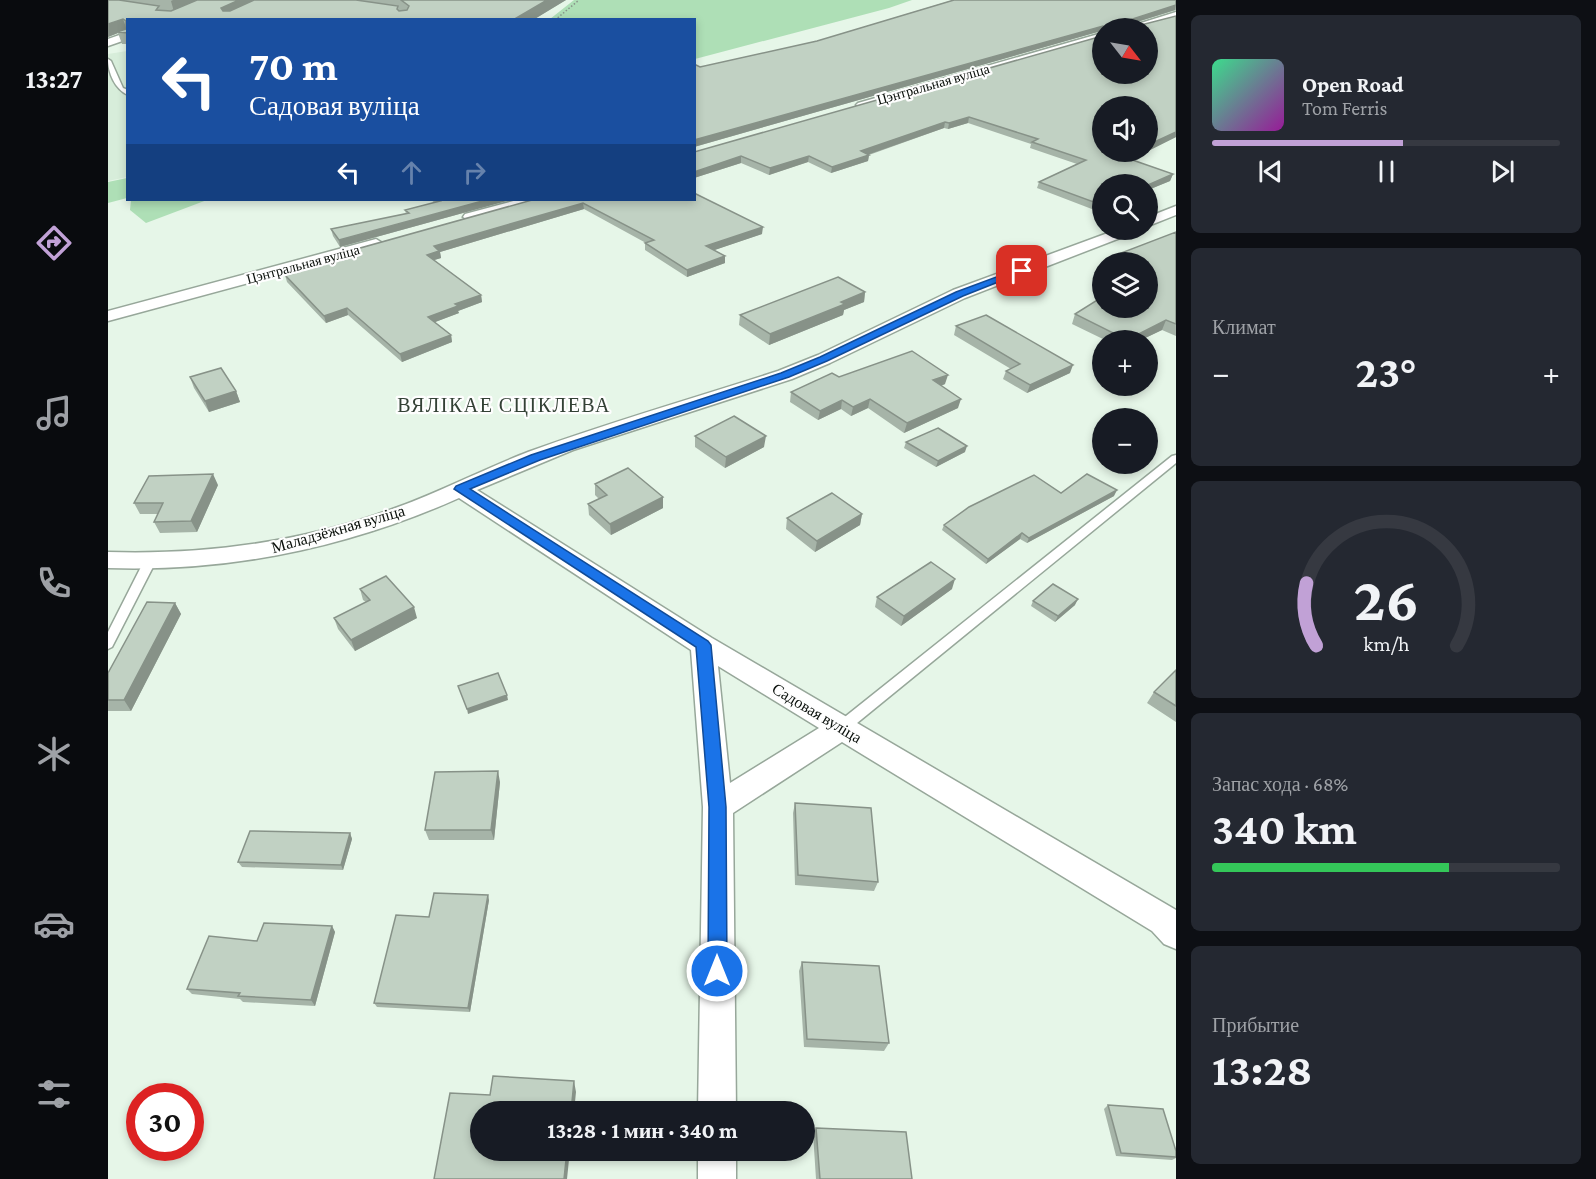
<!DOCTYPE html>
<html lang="ru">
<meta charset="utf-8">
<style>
:root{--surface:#171b24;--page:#242831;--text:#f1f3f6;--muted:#9ea1a6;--line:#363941;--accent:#c1a1d6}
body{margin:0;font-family:"Crimson Pro",serif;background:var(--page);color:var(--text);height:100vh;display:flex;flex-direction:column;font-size:22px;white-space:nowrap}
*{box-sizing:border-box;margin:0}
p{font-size:20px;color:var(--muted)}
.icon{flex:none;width:33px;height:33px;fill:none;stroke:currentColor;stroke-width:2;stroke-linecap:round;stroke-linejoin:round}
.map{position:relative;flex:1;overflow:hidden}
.sheet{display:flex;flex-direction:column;gap:15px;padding:15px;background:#0d0f14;width:420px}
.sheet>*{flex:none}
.hud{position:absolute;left:18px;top:18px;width:570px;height:183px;border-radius:0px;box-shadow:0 3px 9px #0003;background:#1a4fa0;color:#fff;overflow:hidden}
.needle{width:39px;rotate:121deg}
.buttons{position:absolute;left:984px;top:18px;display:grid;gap:12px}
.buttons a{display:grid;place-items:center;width:66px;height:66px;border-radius:50%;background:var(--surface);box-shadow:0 3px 9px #0003;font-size:30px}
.speed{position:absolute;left:18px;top:1083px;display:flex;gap:12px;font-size:30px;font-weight:700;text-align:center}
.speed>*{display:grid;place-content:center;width:78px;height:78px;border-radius:50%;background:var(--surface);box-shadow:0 3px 9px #0003;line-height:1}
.speed .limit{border:9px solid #d22;background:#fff;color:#111}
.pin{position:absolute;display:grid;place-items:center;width:51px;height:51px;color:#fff;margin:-26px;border-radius:12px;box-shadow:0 3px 9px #0006}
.me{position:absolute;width:66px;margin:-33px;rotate:0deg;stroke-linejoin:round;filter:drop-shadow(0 0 4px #0008)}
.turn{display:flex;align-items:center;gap:21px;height:126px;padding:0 24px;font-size:27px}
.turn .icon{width:78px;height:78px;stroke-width:2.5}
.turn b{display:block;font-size:42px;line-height:51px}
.lanes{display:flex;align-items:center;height:57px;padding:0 24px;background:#0003;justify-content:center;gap:30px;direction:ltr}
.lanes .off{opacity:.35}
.big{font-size:45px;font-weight:700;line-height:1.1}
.sheet .tile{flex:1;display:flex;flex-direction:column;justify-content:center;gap:9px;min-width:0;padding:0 21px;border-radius:9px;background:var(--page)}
.sheet .dial{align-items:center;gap:0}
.dial svg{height:156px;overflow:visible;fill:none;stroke:var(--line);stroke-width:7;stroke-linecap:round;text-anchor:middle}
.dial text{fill:var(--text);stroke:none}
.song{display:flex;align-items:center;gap:18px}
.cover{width:72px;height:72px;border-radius:9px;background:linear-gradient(135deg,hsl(150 70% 55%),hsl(300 70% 35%))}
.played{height:6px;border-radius:3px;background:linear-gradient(90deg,var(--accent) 55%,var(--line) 55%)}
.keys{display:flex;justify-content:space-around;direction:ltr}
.heat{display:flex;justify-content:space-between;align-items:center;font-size:33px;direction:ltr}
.charge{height:9px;border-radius:4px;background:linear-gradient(90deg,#34c759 68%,var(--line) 0)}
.trip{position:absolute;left:362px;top:1101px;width:345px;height:60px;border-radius:30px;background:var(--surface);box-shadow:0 3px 9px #0003;font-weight:700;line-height:60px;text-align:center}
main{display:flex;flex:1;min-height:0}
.tab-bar{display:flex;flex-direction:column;width:108px;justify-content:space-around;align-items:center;background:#090b0e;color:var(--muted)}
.tab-bar .icon{width:42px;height:42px}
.tab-bar .selected{color:var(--accent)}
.tab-bar b{font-size:27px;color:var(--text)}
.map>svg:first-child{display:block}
.built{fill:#d7edda}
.green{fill:#aedfb6}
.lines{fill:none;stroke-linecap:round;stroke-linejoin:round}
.lane-casing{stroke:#97a79a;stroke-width:3}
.street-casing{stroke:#97a79a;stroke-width:3}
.path{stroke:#88948a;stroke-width:1.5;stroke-dasharray:1.5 2;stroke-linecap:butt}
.lane{fill:#fff;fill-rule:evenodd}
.street{fill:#fff;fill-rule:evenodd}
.wall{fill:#a6b4a8}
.shaded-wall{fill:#879288}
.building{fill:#c1d1c3;stroke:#879288;stroke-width:1.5}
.route{fill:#1a73e8;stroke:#114b97;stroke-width:1.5}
.labels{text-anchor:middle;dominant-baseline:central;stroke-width:4.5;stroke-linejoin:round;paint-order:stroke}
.far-street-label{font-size:14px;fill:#080e09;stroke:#fefefe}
.street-label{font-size:16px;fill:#080e09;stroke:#fefefe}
.quarter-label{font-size:20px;letter-spacing:1.5px;fill:#334135;stroke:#fefefe}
</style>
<main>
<nav class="tab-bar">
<b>13:27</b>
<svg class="icon selected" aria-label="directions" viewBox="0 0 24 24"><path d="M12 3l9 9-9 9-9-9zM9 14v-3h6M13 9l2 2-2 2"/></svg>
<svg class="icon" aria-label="music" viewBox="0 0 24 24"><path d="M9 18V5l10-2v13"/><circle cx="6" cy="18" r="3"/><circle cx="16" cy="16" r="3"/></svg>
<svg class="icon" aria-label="phone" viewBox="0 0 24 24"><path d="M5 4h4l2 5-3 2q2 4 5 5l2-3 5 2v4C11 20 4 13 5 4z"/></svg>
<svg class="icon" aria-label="climate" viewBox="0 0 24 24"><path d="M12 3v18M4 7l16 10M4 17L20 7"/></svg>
<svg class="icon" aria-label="car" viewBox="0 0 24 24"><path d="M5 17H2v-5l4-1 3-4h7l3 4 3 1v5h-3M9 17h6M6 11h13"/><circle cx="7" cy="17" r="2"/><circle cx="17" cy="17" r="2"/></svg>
<svg class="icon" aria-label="filters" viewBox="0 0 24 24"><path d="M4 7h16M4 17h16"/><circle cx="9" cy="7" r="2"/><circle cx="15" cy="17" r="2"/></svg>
</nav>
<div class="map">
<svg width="1068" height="1179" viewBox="0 0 1068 1179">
<rect width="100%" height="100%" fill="#e6f6e8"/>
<path class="built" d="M 19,51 L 19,177 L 0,181 L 0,54 Z"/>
<path class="green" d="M 466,0 L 804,0 L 781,8 L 587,59 L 586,20 L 442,19 Z
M 19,178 L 19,198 L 0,203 L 0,182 Z
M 23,200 L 99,200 L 38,223 L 22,210 Z"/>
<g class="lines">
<defs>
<path id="lane" d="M 0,59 L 3,61 L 15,88 L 20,90 L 20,95 C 7,89 0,73 0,59 Z
M 1068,455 L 1068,463 L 738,732 L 733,734 L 728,732 L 726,728 L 728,724 L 1064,456 Z
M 41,559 L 47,563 L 4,647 L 0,649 L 0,632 L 35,563 Z"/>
<path id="street" d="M 1068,12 L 1068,18 L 1031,28 L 1017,28 Z
M 20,32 L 20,39 L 0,46 L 0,39 Z
M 994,33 L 994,39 L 758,107 L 754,109 L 748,105 L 750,103 Z
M 409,200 L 430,200 L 428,203 L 362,221 L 355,217 L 357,214 Z
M 1068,206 L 1068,215 L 1040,226 L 1040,217 Z
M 1008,230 L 1027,230 L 1025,233 L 857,298 L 722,363 L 684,379 L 465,450 L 369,490 L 604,638 L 1068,910 L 1068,949 L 1056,944 L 1044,931 L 734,742 L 625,813 L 628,1112 L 590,1112 L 595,807 L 583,650 L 351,498 C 239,548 122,572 0,568 L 0,552 C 99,555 196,542 290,507 C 334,491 376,469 420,452 C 502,422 587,398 670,371 L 710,355 L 845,290 ZM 610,666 L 711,728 L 622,783 Z
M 268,239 L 276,244 L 273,247 L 0,321 L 0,311 Z
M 590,1150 L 628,1150 L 628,1179 L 590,1179 Z"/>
</defs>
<use href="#lane" class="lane-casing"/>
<use href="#street" class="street-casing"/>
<path class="path" d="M 447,20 L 471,0"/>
<use href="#lane" class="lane"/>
<use href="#street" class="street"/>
</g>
<path class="wall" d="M 0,0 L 458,0 L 425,20 L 20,20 L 20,44 L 14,44 L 10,33 L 0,37 Z
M 845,0 L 1068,0 L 1068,10 L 1023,24 L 1033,25 L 1068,16 L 1068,137 L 1040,151 L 1040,106 L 994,106 L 994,152 L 1038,152 L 1022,159 L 1065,174 L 1062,181 L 1040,190 L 1040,184 L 994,184 L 994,209 L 989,211 L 929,188 L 931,182 L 969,164 L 922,148 L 923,144 L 860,123 L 840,129 L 836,128 L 761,155 L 760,161 L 723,173 L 700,162 L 661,175 L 633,163 L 586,178 L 586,152 L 994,36 L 994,74 L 1040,74 L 1040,28 L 994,28 L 994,32 L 993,31 L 586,147 L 586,64 L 592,67 L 709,41 Z
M 323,200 L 402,200 L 232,247 L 225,236 L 223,229 L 298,214 L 297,210 L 327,203 Z
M 424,200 L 586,200 L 654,234 L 606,250 L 617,256 L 617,263 L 579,277 L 537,250 L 537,243 L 538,243 L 476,209 L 332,252 L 333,258 L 326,260 L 373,295 L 374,302 L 350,311 L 351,313 L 327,322 L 343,335 L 344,342 L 294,362 L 240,315 L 218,323 L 179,282 L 177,275 L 240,256 L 238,252 Z
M 1068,232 L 1068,336 L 1054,330 L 1033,340 L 997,340 L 964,324 L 967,314 L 1040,308 L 1040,262 L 1009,262 L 1013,253 Z
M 757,292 L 756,302 L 736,310 L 735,315 L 661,345 L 631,325 L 632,315 Z
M 848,326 L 962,373 L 919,393 L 895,379 L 898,371 L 903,369 L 846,335 Z
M 82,377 L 128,391 L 132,402 L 101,412 L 86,388 Z
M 731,377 L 837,384 L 833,386 L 850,408 L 796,433 L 760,408 L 743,416 L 733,409 L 710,420 L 682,402 L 683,392 Z
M 587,436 L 656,447 L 617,468 L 587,447 Z
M 798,442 L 857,452 L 828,467 L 796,448 Z
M 487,484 L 555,508 L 503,535 L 481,515 L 480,504 L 491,499 L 487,495 Z
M 110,485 L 89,532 L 52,533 L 46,522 L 50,514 L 32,514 L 26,503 Z
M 953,493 L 1006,496 L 919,543 L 912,539 L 878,564 L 834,530 L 836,525 Z
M 754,514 L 752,525 L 707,552 L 678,529 L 679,518 Z
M 252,589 L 309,618 L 247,651 L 230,629 L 226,618 L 258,602 L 255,600 Z
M 844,589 L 793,626 L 767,607 L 769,597 Z
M 925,601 L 967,605 L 947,622 L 923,606 Z
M 67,603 L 73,614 L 23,711 L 0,711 L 0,673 Z
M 1068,670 L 1068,722 L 1039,703 L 1046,692 Z
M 392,782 L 386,840 L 321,840 L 317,830 Z
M 687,803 L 770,882 L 766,891 L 687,885 L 685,813 Z
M 242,833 L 244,839 L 235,870 L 134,867 L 130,862 Z
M 381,900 L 362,1012 L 269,1007 L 266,1003 L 321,917 Z
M 224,926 L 227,932 L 207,1006 L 135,1002 L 132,999 L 84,994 L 79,989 L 149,941 Z
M 694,962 L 781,1043 L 776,1051 L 696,1047 L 691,971 Z
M 1000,1105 L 1068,1151 L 1068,1158 L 1064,1160 L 1008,1156 L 996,1109 Z
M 708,1128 L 804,1179 L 708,1179 L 705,1133 Z"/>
<path class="shaded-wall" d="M 65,0 L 92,0 L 66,12 L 63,1 Z
M 131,0 L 156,0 L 116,19 L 113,8 Z
M 439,0 L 458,0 L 425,20 L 405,20 Z
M 1068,5 L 1067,10 L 1016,26 L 1015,28 L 1018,21 Z
M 15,19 L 19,30 L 9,32 L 10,33 L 0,37 L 0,24 Z
M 995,26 L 993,31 L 586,147 L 586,140 Z
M 861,117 L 860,123 L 840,129 L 841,123 Z
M 837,122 L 836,128 L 756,156 L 761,155 L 760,161 L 723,173 L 724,167 L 753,151 Z
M 1068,132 L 1068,137 L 1040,151 L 1040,145 Z
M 1026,152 L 1038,152 L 1013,163 L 1016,157 Z
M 633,156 L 633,163 L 586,178 L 586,172 Z
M 701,156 L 700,162 L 661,175 L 662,168 Z
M 1065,174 L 1062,181 L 1040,190 L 1040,185 Z
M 378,200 L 402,200 L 232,247 L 231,240 Z
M 475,203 L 476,209 L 332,252 L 333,258 L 320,262 L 319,255 L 326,246 Z
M 994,203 L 994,209 L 989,211 L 991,204 Z
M 655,227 L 654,234 L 598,253 L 598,246 Z
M 617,256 L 617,263 L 579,277 L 579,270 Z
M 757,292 L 756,302 L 736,310 L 735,315 L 661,345 L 662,334 L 733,302 Z
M 373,295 L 374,302 L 350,311 L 351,313 L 322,324 L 320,317 L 347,304 Z
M 239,308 L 240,315 L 218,323 L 216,316 Z
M 1058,320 L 1054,330 L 1033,340 L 1019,340 Z
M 343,335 L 344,342 L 294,362 L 292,354 Z
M 965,365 L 962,373 L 919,393 L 922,385 Z
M 840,375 L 837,384 L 822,390 L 825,380 Z
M 128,391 L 132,402 L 101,412 L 97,401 Z
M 762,399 L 760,408 L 743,416 L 745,407 Z
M 853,399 L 850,408 L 796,433 L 799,423 Z
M 734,400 L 733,409 L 710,420 L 712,411 Z
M 658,436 L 656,447 L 617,468 L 618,457 Z
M 859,446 L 857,452 L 828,467 L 830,461 Z
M 105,474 L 110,485 L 89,532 L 83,521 Z
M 1009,490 L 1006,496 L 919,543 L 921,538 Z
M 555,497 L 555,508 L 503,535 L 502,524 Z
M 754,514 L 752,525 L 707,552 L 709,541 Z
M 914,533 L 912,539 L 878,564 L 880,559 Z
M 847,579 L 844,589 L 793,626 L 796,616 Z
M 970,599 L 967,605 L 947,622 L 950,616 Z
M 67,603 L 73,614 L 23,711 L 16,700 Z
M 306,607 L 309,618 L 247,651 L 243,640 Z
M 399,695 L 400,700 L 360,714 L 359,709 Z
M 390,771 L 392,782 L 386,840 L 383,830 Z
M 242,833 L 244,839 L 235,870 L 233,865 Z
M 380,895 L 381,900 L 362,1012 L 360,1008 Z
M 224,926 L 227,932 L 207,1006 L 203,1000 Z
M 466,1081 L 468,1092 L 466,1112 L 463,1112 Z
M 459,1150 L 462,1150 L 459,1179 L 456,1179 Z"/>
<path class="building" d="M 0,0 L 11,0 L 51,6 L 48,10 L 63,11 L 89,0 L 131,0 L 113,8 L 115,11 L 122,11 L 146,0 L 248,0 L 290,6 L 289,9 L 291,11 L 299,10 L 301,6 L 293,0 L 439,0 L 405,20 L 20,20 L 20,33 L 9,32 L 18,29 L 18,21 L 15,19 L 0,24 Z
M 846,0 L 1068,0 L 1068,5 L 1018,21 L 1017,23 L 1033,25 L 1068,16 L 1068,132 L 1040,145 L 1040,106 L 994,106 L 994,152 L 1026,152 L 1016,157 L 1065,174 L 1040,185 L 994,184 L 994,203 L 991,204 L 931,182 L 978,160 L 924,142 L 930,139 L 861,117 L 841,123 L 837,122 L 753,151 L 761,155 L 724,167 L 701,156 L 662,168 L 633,156 L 586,172 L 586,152 L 994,36 L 994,74 L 1040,74 L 1040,28 L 998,28 L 995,26 L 586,140 L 586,64 L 592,67 L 709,41 Z
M 586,193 L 655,227 L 598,246 L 617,256 L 579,270 L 537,243 L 546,240 L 475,203 L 326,246 L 331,251 L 319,255 L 373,295 L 347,304 L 350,306 L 320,317 L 343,335 L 292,354 L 239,308 L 216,316 L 177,275 L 242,256 L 238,252 L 424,200 L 586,200 Z
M 330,200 L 378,200 L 231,240 L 223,229 L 301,213 L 297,210 L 332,201 Z
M 1068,232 L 1068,324 L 1058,320 L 1019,340 L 967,314 L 994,297 L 994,308 L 1040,308 L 1040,269 L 1042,268 L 1040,267 L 1040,262 L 1031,262 L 1013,253 Z
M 730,277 L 757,292 L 733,302 L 737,304 L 662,334 L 632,315 Z
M 878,315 L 965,365 L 922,385 L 898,371 L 912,364 L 848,326 Z
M 804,351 L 840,375 L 825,380 L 853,399 L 799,423 L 762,399 L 745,407 L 734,400 L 712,411 L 683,392 L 724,373 L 731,377 Z
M 113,368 L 128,391 L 97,401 L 82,377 Z
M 626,416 L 658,436 L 618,457 L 587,436 Z
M 830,428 L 859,446 L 830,461 L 798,442 Z
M 520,468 L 555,497 L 502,524 L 480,504 L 499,495 L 487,484 Z
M 105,474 L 83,521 L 46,522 L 55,503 L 26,503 L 41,476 Z
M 979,474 L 1009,490 L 921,538 L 914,533 L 880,559 L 836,525 L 861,507 L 926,475 L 953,493 Z
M 724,493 L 754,514 L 709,541 L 679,518 Z
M 823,562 L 847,579 L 796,616 L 769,597 Z
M 278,576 L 306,607 L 243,640 L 226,618 L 262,600 L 252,589 Z
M 945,584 L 970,599 L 950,616 L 925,601 Z
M 39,602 L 67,603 L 16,700 L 0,700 L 0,673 Z
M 1068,670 L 1068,706 L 1046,692 Z
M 390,673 L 399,695 L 359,709 L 350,686 Z
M 390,771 L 383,830 L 317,830 L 327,772 Z
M 687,803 L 763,808 L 770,882 L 690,875 Z
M 142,831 L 242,833 L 233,865 L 130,862 Z
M 326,893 L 380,895 L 360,1008 L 266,1003 L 288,915 L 321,917 Z
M 156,923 L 224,926 L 203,1000 L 130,996 L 132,993 L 79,989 L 101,936 L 149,941 Z
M 694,962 L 771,966 L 781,1043 L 699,1039 Z
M 385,1076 L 466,1081 L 463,1112 L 372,1112 L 372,1150 L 459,1150 L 456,1179 L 326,1179 L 342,1093 L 382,1095 Z
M 1000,1105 L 1055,1109 L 1068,1151 L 1068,1157 L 1013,1153 Z
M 708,1128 L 798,1132 L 804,1179 L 712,1179 Z"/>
<path class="route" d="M 910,269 L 918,271 L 855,296 L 719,361 L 681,377 L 432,460 L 362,489 L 600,641 L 603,645 L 618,807 L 619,971 L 616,978 L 609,981 L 602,978 L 600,971 L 601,807 L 588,647 L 346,489 L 348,486 L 423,455 L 673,373 L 712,357 L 848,292 Z"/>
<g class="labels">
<g class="far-street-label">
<text transform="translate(825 84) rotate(-16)">Цэнтральная вуліца</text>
<text transform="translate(195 264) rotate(-15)">Цэнтральная вуліца</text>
</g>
<g class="street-label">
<text transform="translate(230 529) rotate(-16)">Маладзёжная вуліца</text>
<text transform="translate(709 713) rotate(31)">Садовая вуліца</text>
</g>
<g class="quarter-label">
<text x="396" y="405">ВЯЛІКАЕ СЦІКЛЕВА</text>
</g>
</g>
</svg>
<div class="buttons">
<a><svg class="needle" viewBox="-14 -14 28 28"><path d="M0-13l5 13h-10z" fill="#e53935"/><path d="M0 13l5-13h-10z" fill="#9ea1a6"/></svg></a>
<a><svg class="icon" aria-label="sound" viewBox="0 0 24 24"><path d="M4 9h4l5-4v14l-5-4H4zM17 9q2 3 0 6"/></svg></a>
<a><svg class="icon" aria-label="search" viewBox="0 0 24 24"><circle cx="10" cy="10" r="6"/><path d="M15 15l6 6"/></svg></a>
<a><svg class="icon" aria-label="layers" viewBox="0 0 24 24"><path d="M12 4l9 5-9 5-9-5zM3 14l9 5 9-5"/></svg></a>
<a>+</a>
<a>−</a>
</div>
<div class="speed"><div class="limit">30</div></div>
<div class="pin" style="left:914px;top:271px;background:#d93025"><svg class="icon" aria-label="arrive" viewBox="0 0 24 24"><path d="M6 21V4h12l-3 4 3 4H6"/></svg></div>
<svg class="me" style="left:609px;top:971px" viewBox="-20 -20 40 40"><circle r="17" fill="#1a73e8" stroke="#fff" stroke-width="3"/><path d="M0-11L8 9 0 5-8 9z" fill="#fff"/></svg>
<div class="trip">13:28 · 1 мин · 340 m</div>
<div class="hud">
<div class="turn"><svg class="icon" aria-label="left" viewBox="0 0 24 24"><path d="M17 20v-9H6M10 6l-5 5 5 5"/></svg><div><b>70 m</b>Садовая вуліца</div></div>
<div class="lanes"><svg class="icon" aria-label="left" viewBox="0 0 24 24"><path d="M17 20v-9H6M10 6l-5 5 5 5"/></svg><svg class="icon off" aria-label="ahead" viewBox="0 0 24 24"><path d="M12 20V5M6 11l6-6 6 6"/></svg><svg class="icon off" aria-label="right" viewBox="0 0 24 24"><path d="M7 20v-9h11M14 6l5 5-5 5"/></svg></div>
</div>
</div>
<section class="sheet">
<div class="tile">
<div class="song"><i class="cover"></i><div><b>Open Road</b><p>Tom Ferris</p></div></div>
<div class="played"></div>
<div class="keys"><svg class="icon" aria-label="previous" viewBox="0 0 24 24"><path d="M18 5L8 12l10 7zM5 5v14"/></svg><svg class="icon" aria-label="pause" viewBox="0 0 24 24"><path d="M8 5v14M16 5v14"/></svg><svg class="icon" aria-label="next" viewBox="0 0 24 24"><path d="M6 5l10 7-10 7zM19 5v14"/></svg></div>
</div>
<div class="tile"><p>Климат</p>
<div class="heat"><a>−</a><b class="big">23°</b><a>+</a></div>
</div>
<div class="tile dial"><svg viewBox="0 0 100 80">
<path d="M14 69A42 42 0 1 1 86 69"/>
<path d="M14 69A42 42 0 0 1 9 37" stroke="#c1a1d6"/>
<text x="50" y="56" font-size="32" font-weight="700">26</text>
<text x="50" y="72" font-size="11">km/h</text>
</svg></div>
<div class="tile"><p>Запас хода · 68%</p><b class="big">340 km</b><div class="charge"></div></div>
<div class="tile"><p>Прибытие</p><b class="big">13:28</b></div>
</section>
</main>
